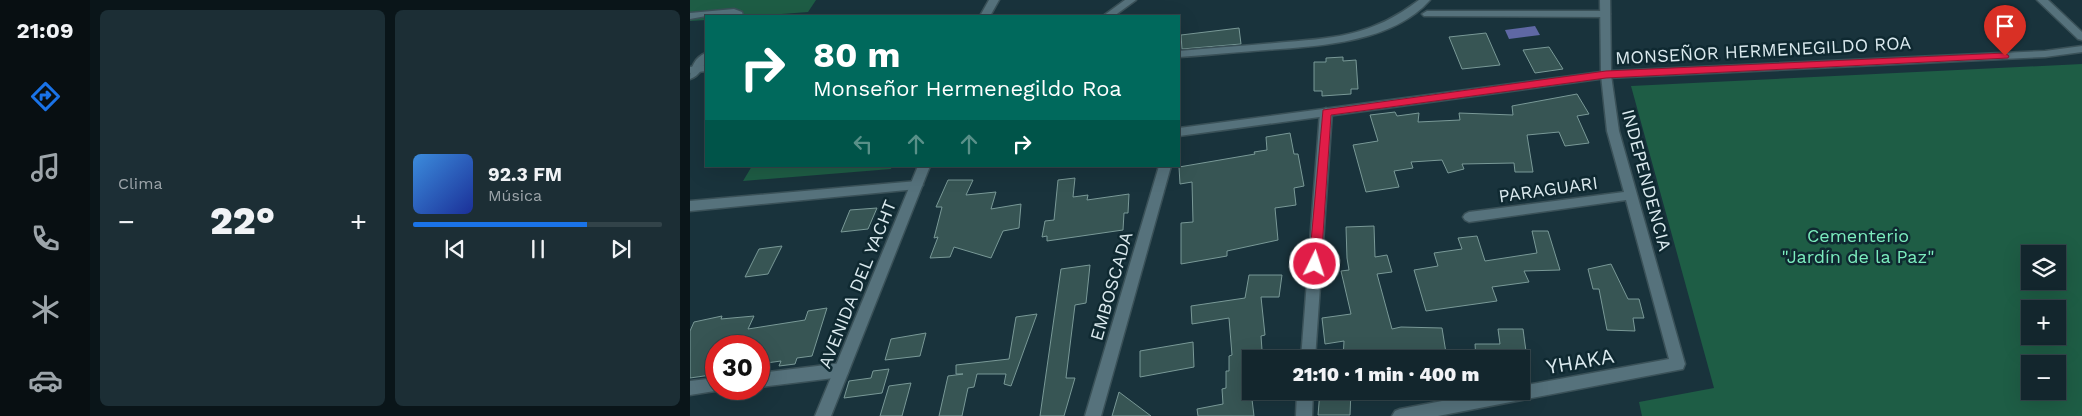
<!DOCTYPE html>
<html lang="es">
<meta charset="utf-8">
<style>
:root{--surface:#13262d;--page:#1c2e35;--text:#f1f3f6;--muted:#9da5aa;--line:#324349;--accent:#1a73e8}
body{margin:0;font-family:"Work Sans",sans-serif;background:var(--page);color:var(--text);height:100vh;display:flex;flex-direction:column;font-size:19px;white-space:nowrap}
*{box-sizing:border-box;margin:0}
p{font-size:16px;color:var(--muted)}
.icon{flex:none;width:28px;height:28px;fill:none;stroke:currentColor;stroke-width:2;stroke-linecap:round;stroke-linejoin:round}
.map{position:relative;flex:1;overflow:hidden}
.details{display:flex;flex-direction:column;gap:10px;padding:10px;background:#0a1519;width:600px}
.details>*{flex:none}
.hud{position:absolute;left:15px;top:15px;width:475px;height:152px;border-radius:0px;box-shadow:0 5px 20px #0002,0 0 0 1px var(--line);background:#00695c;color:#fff;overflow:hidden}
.tools{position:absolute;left:1331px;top:245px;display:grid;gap:10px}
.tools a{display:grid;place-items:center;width:45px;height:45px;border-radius:0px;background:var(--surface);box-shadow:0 5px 20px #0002,0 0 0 1px var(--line);font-size:25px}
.speed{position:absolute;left:15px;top:335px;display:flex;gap:10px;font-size:25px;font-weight:700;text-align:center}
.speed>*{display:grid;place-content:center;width:65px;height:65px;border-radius:50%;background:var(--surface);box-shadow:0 5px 20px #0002,0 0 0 1px var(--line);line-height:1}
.speed .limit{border:8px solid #d22;background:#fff;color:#111}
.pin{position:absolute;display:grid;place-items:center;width:42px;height:42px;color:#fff;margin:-51px -21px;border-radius:50% 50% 50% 0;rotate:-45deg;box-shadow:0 0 5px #0007}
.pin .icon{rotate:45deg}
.me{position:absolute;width:55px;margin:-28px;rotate:4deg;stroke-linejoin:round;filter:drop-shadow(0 0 4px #0008)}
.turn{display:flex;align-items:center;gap:18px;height:105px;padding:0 25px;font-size:22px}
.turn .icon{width:65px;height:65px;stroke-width:2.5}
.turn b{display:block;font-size:35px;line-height:42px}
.lanes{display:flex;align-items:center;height:48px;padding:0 25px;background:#0003;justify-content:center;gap:25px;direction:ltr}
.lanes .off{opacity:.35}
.big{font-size:38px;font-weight:800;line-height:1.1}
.details .widget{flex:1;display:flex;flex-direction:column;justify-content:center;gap:8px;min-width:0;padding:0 18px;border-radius:8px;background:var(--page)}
.song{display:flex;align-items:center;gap:15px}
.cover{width:60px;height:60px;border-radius:8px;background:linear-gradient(135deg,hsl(210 70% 55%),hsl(230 70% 35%))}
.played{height:5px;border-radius:2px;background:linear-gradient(90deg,var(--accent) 70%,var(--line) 70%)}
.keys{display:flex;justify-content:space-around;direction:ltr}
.heat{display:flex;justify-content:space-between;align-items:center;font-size:28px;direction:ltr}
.details .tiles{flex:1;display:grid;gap:10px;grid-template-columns:repeat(2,1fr)}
.trip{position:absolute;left:552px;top:350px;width:288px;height:50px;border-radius:0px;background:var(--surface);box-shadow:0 5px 20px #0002,0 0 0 1px var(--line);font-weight:800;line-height:50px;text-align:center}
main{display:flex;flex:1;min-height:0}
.dock{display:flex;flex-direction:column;width:90px;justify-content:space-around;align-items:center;background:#080f12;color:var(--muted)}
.dock .icon{width:35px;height:35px}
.dock .on{color:var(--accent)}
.dock b{font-size:22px;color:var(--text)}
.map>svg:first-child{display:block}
.green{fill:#1e5d45;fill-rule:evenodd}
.water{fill:#5f68a4}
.building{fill:#375554;stroke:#799997}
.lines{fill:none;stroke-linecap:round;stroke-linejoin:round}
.minor-casing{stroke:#3a5158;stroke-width:3}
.tertiary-casing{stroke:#3a5158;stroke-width:3}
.minor{fill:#56727c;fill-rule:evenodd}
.tertiary{fill:#56727c;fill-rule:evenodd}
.route{fill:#e11d48;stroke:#92132f}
.labels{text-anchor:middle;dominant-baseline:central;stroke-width:5;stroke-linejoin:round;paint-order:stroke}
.street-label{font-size:18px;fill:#dbeaef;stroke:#0f2931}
.park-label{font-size:18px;fill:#7cedbe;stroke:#0f2931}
.near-street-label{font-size:21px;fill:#dbeaef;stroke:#0f2931}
</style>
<main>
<nav class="dock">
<b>21:09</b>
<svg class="icon on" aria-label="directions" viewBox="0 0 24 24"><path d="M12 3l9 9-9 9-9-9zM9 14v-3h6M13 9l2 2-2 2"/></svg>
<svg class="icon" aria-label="music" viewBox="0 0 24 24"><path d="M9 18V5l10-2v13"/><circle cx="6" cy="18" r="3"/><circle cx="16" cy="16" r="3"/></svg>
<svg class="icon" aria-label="phone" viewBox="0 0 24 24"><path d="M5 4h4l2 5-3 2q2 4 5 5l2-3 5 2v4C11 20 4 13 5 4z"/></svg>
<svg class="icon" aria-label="climate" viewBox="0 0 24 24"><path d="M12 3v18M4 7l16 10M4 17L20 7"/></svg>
<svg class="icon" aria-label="car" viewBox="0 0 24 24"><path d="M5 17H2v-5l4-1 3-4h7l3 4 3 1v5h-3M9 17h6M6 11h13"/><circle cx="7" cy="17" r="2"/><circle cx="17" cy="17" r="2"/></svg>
</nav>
<section class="details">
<div class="tiles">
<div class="widget"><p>Clima</p>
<div class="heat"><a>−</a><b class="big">22°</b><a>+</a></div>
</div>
<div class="widget">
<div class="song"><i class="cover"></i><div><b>92.3 FM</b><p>Música</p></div></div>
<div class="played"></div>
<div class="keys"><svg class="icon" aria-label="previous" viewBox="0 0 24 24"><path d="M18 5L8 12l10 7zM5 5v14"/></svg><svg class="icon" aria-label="pause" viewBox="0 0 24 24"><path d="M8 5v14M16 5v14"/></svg><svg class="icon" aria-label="next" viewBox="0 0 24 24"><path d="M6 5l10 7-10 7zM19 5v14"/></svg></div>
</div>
</div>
</section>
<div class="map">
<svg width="1392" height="416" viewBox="0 0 1392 416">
<rect width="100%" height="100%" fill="#19333c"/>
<path class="green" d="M 0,0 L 126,0 L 118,12 L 67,16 L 16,16 L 16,20 L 0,21 Z
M 1392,64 L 1392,416 L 952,416 L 949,402 L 1024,388 L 941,86 ZM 1340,254 L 1368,254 L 1368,281 L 1340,281 ZM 1340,309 L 1368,309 L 1368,336 L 1340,336 ZM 1340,364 L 1368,364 L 1368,391 L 1340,391 Z
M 62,166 L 202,166 L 201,169 L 53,181 Z"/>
<path class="water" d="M 845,26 L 850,35 L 819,39 L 815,30 Z"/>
<path class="building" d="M 549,28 L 551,44 L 492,49 L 491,35 Z
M 796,33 L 810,65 L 772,69 L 759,37 Z
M 859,47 L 873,69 L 845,73 L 833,50 Z
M 653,57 L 653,61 L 666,60 L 668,89 L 661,89 L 661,94 L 632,96 L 632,91 L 624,91 L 624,62 L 636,62 L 636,58 Z
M 887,94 L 899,114 L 887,116 L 899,143 L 875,146 L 869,132 L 837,135 L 843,172 L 825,172 L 824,163 L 772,164 L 774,169 L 758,173 L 752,160 L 721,162 L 723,168 L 704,171 L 709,187 L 676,192 L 663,145 L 688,141 L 680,115 L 705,112 L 707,116 L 729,113 L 728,122 L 770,120 L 769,113 L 823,115 L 822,106 Z
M 600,133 L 604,154 L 608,154 L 614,186 L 604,188 L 606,205 L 585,208 L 588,240 L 537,251 L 537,256 L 491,264 L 491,223 L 503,222 L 502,182 L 490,184 L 489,167 L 565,154 L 564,152 L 577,150 L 576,137 Z
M 385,178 L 383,197 L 398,195 L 397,200 L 439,194 L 438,213 L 434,213 L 433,230 L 357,241 L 357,236 L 352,237 L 355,221 L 364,220 L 368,180 Z
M 258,180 L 283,180 L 276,195 L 306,192 L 301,209 L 331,204 L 329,228 L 313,231 L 301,258 L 264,247 L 260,257 L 240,258 L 248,237 L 244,238 L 252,207 L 246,207 Z
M 187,208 L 178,229 L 151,232 L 160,210 Z
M 684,226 L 685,257 L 697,255 L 702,272 L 687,274 L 702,329 L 711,327 L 752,328 L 757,359 L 653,359 L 654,341 L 635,344 L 632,318 L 661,314 L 651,271 L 659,270 L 657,258 L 656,227 Z
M 842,231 L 858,231 L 870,270 L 834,271 L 839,282 L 802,287 L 807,301 L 736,311 L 724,270 L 748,266 L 744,253 L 772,249 L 768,238 L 787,236 L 795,261 L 847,253 Z
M 92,246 L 78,274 L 55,277 L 69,249 Z
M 921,264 L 938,299 L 949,299 L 954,318 L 943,318 L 945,331 L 917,330 L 909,289 L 903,289 L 898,269 Z
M 400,265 L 396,303 L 385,305 L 376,378 L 385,378 L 374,416 L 350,416 L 371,269 Z
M 559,275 L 592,275 L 589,297 L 571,297 L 575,335 L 571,336 L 572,350 L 570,351 L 570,359 L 561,359 L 561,391 L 564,416 L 508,416 L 507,409 L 533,404 L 532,389 L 536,388 L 536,371 L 539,371 L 539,356 L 542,355 L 539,318 L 502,324 L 501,306 L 555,298 Z
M 137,308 L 122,356 L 107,358 L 105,364 L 89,366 L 91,361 L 69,364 L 69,346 L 26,346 L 26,362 L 21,375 L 0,378 L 0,331 L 4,322 L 32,316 L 31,319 L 64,316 L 58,329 L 115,320 L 118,311 Z
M 347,314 L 321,386 L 314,384 L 316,374 L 287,374 L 284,387 L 278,388 L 272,416 L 249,416 L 258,376 L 273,374 L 266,374 L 266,365 L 319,359 L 326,317 Z
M 808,329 L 833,329 L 837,359 L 786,359 L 785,344 L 810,344 Z
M 236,333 L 230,356 L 195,360 L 201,339 Z
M 503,342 L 504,367 L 450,377 L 450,351 Z
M 199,369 L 192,393 L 154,398 L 159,381 L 181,378 L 183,371 Z
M 221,383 L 212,416 L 190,416 L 199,386 Z
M 630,391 L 661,391 L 660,415 L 628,415 Z
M 429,392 L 461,416 L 422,416 Z"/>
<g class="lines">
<defs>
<path id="minor" d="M 435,0 L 446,0 L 424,16 L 413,16 Z
M 729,0 L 740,0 C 702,43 629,46 576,50 C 547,52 518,55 489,57 L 489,51 C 521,48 553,46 585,43 C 643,38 681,37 729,0 Z
M 1347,0 L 1358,0 L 1392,32 L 1392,40 L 1388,39 Z
M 44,9 L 52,12 L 53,16 L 16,16 L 0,19 L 0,13 Z
M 737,11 L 915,11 L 920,14 L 915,17 L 734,16 L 732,14 Z
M 16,53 C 17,63 10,76 0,79 C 0,68 5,57 16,53 Z
M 916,72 L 921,75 L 929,131 L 995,364 L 993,369 L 748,416 L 702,416 L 705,411 L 710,409 L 805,391 L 831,391 L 831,386 L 979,359 L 936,200 L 779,222 L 775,220 L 773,217 L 775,214 L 779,212 L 934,192 L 917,131 L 911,75 Z
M 636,108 L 642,112 L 625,359 L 611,359 L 630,112 Z
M 469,166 L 481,166 L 411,416 L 395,416 Z
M 227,181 L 233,185 L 227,189 L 0,211 L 0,201 Z
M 152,363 L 157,365 L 159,370 L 157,375 L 152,377 L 69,387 L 69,373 Z
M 26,378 L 26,389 L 31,390 L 0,395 L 0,381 Z
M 607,391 L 623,391 L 622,416 L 606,416 Z"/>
<path id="tertiary" d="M 299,0 L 309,0 L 300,16 L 290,16 Z
M 910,0 L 920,0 L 921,71 L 1355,51 L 1392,46 L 1392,52 L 1355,57 L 916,78 L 489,136 L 489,128 L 911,72 Z
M 16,65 L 16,71 L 0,73 L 0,67 Z
M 228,166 L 240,166 L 141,416 L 125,416 Z"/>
</defs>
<use href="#minor" class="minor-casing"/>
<use href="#tertiary" class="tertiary-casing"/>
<use href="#minor" class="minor"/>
<use href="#tertiary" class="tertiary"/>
</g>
<path class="route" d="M 1315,53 L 1319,56 L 1318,58 L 916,78 L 641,115 L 631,264 L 629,267 L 621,267 L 619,264 L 633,110 L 916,71 Z"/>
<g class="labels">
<g class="street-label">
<text transform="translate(1073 50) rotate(-3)">MONSEÑOR HERMENEGILDO ROA</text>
<text transform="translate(957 180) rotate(75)">INDEPENDENCIA</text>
<text transform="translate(858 189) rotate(-8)">PARAGUARI</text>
<text transform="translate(167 284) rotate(-68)">AVENIDA DEL YACHT</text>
<text transform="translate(421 286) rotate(-74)">EMBOSCADA</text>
</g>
<g class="park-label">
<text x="1168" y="235">Cementerio<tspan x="1168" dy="21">"Jardín de la Paz"</tspan></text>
</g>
<g class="near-street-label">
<text transform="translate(890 361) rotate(-10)">YHAKA</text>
</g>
</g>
</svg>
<div class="tools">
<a><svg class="icon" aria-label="layers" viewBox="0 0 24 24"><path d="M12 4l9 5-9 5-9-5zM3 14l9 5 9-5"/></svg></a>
<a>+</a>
<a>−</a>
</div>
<div class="speed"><div class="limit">30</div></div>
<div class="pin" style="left:1315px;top:56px;background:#d93025"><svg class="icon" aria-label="arrive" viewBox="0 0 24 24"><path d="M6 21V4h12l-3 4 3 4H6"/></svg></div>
<svg class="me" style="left:625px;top:264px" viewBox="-20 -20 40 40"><circle r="17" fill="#e11d48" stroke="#fff" stroke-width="3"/><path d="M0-11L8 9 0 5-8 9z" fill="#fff"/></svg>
<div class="trip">21:10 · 1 min · 400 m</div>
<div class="hud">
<div class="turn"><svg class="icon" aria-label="right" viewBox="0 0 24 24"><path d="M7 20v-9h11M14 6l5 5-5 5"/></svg><div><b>80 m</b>Monseñor Hermenegildo Roa</div></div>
<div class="lanes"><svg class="icon off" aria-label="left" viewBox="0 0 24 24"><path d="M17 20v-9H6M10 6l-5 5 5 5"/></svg><svg class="icon off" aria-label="ahead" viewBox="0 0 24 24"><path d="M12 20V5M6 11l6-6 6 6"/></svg><svg class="icon off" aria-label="ahead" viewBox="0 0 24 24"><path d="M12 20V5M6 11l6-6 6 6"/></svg><svg class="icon" aria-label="right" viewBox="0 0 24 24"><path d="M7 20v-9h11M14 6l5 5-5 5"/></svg></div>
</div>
</div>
</main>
